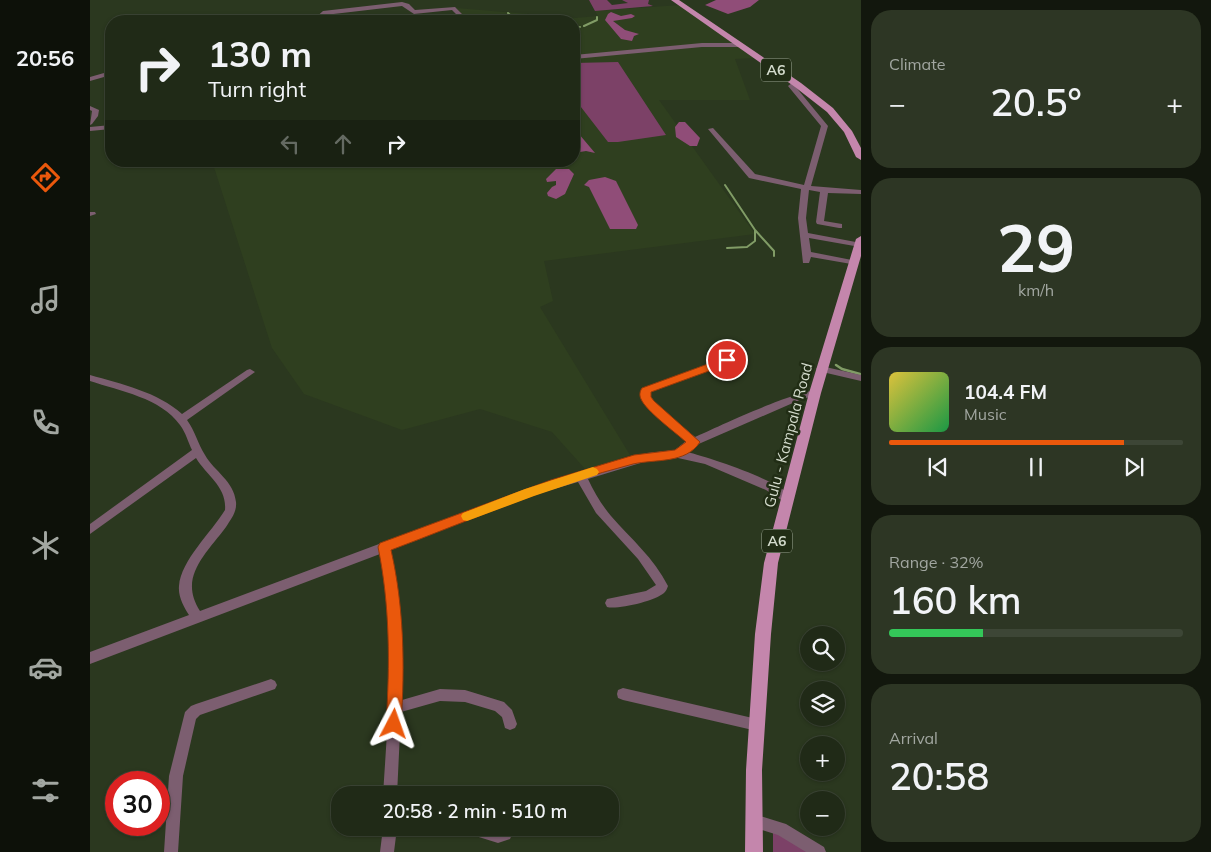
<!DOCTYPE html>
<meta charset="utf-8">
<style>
:root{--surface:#202a17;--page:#2d3624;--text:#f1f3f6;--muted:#a2a7a1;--line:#3d4636;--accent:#ea580c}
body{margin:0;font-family:Mulish,sans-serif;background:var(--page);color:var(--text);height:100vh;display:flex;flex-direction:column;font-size:19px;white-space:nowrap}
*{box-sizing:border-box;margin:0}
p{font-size:16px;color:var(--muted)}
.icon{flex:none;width:28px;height:28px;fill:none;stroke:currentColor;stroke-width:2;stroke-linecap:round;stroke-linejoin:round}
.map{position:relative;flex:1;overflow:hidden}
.side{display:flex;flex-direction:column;gap:10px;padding:10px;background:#12170d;width:350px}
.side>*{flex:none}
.banner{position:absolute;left:15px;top:15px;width:475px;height:152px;border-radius:20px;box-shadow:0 1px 4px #0004,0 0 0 1px var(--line);background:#202a17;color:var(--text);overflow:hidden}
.tools{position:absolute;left:710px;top:626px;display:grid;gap:10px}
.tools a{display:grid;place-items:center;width:45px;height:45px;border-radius:50%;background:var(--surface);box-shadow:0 1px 4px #0004,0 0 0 1px var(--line);font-size:25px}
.speed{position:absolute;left:15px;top:771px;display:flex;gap:10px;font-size:25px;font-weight:700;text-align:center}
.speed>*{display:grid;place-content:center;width:65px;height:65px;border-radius:50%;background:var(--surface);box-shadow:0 1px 4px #0004,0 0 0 1px var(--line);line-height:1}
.speed .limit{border:8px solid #d22;background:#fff;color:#111}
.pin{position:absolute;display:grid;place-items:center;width:42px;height:42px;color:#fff;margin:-21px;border:2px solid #fff;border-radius:50%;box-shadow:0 1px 5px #0007}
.me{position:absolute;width:55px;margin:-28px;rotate:4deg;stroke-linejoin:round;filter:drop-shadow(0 0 4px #0008)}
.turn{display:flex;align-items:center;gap:18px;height:105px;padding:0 20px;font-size:22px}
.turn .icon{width:65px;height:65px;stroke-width:2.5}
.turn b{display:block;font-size:35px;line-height:42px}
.lanes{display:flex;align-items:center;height:48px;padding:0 20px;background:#0003;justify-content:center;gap:25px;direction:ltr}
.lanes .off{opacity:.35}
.big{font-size:38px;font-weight:600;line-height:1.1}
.side .tile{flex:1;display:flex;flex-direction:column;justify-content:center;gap:8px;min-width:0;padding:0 18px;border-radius:20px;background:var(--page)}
.side .dial{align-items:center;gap:0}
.dial b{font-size:65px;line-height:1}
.song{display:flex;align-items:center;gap:15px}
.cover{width:60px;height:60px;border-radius:8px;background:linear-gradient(135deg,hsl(50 70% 55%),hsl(140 70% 35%))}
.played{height:5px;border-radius:2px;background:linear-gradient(90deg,var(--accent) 80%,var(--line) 80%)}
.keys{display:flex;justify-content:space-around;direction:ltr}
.heat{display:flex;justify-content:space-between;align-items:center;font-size:28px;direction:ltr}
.charge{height:8px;border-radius:4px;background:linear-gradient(90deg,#34c759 32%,var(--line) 0)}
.trip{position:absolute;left:241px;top:786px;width:288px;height:50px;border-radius:20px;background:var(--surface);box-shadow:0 1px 4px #0004,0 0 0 1px var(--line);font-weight:600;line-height:50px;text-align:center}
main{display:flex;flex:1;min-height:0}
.menu{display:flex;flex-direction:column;width:90px;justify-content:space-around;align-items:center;background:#0d1109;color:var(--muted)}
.menu .icon{width:35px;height:35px}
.menu .selected{color:var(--accent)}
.menu b{font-size:22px;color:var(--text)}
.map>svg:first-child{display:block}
.built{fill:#2f3f1f}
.green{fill:#7c4167}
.forest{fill:#904d78}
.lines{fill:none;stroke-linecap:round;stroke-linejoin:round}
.stream-far1{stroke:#819c66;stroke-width:2}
.stream{stroke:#819c66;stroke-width:2.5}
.minor{fill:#7c5e70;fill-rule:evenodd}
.major{fill:#c486ac;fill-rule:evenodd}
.route{fill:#ea580c;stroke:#983908}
.slow{fill:#f59e0b}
.labels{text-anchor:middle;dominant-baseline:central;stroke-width:5;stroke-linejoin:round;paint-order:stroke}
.shield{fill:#212d15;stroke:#9ea896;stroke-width:1}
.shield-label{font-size:14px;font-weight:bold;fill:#d4dccd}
.street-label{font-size:15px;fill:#d4dccd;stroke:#212d15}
</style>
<main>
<nav class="menu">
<b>20:56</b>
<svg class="icon selected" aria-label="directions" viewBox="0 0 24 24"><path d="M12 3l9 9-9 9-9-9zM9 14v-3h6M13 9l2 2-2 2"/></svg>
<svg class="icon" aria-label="music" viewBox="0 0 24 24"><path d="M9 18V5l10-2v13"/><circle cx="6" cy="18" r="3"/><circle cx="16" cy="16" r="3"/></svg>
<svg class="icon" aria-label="phone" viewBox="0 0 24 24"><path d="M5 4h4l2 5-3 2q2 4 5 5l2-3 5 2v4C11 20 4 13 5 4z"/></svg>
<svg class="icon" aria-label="climate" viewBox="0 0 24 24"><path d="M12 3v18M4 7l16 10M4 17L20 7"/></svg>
<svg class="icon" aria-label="car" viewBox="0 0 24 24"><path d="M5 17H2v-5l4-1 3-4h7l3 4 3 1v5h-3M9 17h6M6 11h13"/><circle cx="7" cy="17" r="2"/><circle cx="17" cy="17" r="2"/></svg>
<svg class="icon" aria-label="filters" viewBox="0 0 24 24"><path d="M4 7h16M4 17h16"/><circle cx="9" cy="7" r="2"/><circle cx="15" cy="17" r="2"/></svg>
</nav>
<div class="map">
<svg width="771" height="852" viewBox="0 0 771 852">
<rect width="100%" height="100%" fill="#2b381f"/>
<path class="built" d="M 590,5 L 643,42 L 643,44 L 484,56 L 484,21 L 377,21 L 366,8 L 485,18 L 508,16 L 505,11 Z
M 648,46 L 667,58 L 645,59 L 660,100 L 569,100 L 665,234 L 454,261 L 463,301 L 450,307 L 540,455 L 496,470 L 462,432 L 390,409 L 312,430 L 214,394 L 182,348 L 122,161 L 484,161 L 484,58 L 612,47 Z"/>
<path class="green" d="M 499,0 L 517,0 L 522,5 L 538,3 L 532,0 L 559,0 L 558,4 L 563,6 L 505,11 Z
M 528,62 L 576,135 L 528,142 L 518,142 L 484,98 L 484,63 Z
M 683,829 L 721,852 L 683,852 Z"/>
<path class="forest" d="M 626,0 L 669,0 L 660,7 L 638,14 L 615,5 Z
M 521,12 L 531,16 L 541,14 L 545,16 L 542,18 L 523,21 L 535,30 L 549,34 L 544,36 L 542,41 L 531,39 L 515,20 L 518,14 Z
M 589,122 L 595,122 L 610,138 L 607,146 L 600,146 L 586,137 L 585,127 Z
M 484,133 L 489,134 L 505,153 L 496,151 L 484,153 Z
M 466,169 L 479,169 L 484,174 L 475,194 L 466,199 L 458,196 L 457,193 L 462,187 L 466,185 L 466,181 L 457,182 L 456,179 Z
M 515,177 L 526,181 L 548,225 L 546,229 L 520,229 L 499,187 L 494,185 L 499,180 Z"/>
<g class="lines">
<path class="stream-far1" d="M 418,13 L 422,17
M 494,26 L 507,20 L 507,17
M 484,28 L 490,27
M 635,185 L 665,230 L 665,241 L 657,247 L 637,248
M 665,230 L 684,251 L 684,256"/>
<path class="stream" d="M 746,365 L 752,369 L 770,374"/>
<path class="minor" d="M 312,2 L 319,4 L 325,10 L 365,7 L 379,21 L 373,21 L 362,10 L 324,14 L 312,6 L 235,15 L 228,21 L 222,21 L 233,11 Z
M 612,43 L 649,43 L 652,45 L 649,47 L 612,47 L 484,59 L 484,55 Z
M 21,71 L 21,75 L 0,81 L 0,77 Z
M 703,82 L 707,82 L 708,83 L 705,86 L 738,126 L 721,186 L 771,190 L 771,194 L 738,193 L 734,221 L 752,224 L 752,228 L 749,228 L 727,224 L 726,222 L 730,192 L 719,190 L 716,218 L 718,233 L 771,243 L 770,247 L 719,238 L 721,252 L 767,261 L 767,265 L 721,257 L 719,263 L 713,263 L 708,218 L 711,189 L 659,178 L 618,129 L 623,128 L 665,174 L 714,185 L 731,126 L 698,86 Z
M 0,106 L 9,110 L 8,116 L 2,124 L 0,125 L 2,111 L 0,110 Z
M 21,125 L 21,129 L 0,131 L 0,127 Z
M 0,212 L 5,212 L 6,214 L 0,216 Z
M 637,357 L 642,360 L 640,362 L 561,392 L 561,397 L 563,402 L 605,437 C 625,428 712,387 728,391 L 730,393 L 728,395 L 712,399 L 604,446 L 597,452 C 618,457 692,481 702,498 L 701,501 L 693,501 L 676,490 L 615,464 L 588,458 L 557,461 L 498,479 C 504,492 511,504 521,516 C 541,539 564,558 578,586 C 577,589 576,591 574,593 C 565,601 527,610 517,607 L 515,603 L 517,599 L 556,591 L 566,585 L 548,559 L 506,513 L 488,482 L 443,495 L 300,550 C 311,597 314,651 312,700 L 350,689 L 375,690 L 414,702 L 422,710 L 427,724 L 425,728 L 420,730 L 415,728 L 412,717 L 405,711 L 375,702 L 350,701 L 311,712 L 307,795 L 293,795 C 298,715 306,633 290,554 L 0,664 L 0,652 L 99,615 C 94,607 88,597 89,586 C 91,560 121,533 135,510 C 137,487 117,476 106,458 L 0,534 L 0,524 L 102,450 C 98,442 96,433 90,425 C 71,398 30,391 0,381 L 0,375 C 31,384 68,392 92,414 L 157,370 L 160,369 L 165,372 L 97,420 C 105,431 108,444 115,455 C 124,471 144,481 146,502 C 147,512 141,519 136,527 C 116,554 88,577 110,611 L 436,489 L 557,453 L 585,450 L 596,441 C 583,430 546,405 553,388 Z
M 731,366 L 771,375 L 771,381 L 728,371 L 726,369 L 728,367 Z
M 181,679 L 185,681 L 187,685 L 185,689 L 110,715 L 106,719 L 93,776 L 88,852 L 74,852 L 79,776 L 95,712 L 101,706 L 106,704 Z
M 533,688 L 667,719 L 672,721 L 674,725 L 672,729 L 667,731 L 533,700 L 528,698 L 527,694 L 528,690 Z
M 664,814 L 696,824 L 734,847 L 736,852 L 716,852 L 688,835 L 659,826 L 657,821 L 659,816 Z
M 293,828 L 307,828 L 304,852 L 290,852 Z
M 374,828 L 403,828 L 408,829 L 425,828 L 420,839 L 408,843 L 376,833 Z"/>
<path class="major" d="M 581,0 L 589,0 L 711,83 L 743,108 L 762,131 L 771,148 L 771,160 L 766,157 L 754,132 L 737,112 L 705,87 Z
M 771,236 L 771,256 L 731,393 L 688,563 L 681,634 L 672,770 L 673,852 L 655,852 L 656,770 L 665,634 L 674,563 L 719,393 L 766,239 Z"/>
</g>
<path class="route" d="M 637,357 L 641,358 L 642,360 L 641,363 L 561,392 L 561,397 L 564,401 L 610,442 C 596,464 565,459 543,464 C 461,485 381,520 301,550 C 314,607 315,666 311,724 L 309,729 L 304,731 L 298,729 L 296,724 C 300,665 300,605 288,547 L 290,543 L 461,480 L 544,455 L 585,450 L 596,442 C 585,432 556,411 551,399 C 549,395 550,391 552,388 Z"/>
<path class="slow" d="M 503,467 L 507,469 L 509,472 L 507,475 L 444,496 L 377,521 L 373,520 L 371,516 L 373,513 L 435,489 Z"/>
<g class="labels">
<g class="shield">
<rect x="671" y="58.5" width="30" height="23" rx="4"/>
<rect x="672" y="529.5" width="30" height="23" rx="4"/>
</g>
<g class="shield-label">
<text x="686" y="70">A6</text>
<text x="687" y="541">A6</text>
</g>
<g class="street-label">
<text transform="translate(698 435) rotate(-75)">Gulu - Kampala Road</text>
</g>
</g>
</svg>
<div class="tools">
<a><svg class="icon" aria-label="search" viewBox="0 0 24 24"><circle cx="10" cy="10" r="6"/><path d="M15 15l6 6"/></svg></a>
<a><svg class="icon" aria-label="layers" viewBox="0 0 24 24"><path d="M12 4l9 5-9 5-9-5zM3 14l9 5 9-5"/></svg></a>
<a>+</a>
<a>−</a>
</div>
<div class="speed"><div class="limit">30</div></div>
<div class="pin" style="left:637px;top:360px;background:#d93025"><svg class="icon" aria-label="arrive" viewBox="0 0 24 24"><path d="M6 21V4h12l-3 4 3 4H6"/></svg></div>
<svg class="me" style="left:304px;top:724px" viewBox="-20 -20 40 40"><path d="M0-17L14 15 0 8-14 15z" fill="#ea580c" stroke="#fff" stroke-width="4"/></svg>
<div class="trip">20:58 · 2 min · 510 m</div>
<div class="banner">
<div class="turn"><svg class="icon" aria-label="right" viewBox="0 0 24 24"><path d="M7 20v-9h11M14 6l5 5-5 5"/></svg><div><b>130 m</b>Turn right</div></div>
<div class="lanes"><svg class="icon off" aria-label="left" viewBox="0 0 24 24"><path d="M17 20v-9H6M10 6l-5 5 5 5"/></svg><svg class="icon off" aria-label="ahead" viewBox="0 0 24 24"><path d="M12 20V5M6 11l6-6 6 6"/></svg><svg class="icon" aria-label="right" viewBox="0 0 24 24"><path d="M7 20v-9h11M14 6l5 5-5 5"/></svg></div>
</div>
</div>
<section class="side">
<div class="tile"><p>Climate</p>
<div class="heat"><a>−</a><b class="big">20.5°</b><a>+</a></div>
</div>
<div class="tile dial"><b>29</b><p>km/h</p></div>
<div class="tile">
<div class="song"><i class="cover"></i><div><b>104.4 FM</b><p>Music</p></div></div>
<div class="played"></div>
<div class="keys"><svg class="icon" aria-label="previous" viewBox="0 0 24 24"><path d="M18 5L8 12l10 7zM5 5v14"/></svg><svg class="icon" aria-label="pause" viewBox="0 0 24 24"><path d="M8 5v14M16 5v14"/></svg><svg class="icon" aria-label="next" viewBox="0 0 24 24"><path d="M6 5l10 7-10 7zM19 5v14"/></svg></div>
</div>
<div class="tile"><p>Range · 32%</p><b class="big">160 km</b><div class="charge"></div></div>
<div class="tile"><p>Arrival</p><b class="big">20:58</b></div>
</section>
</main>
